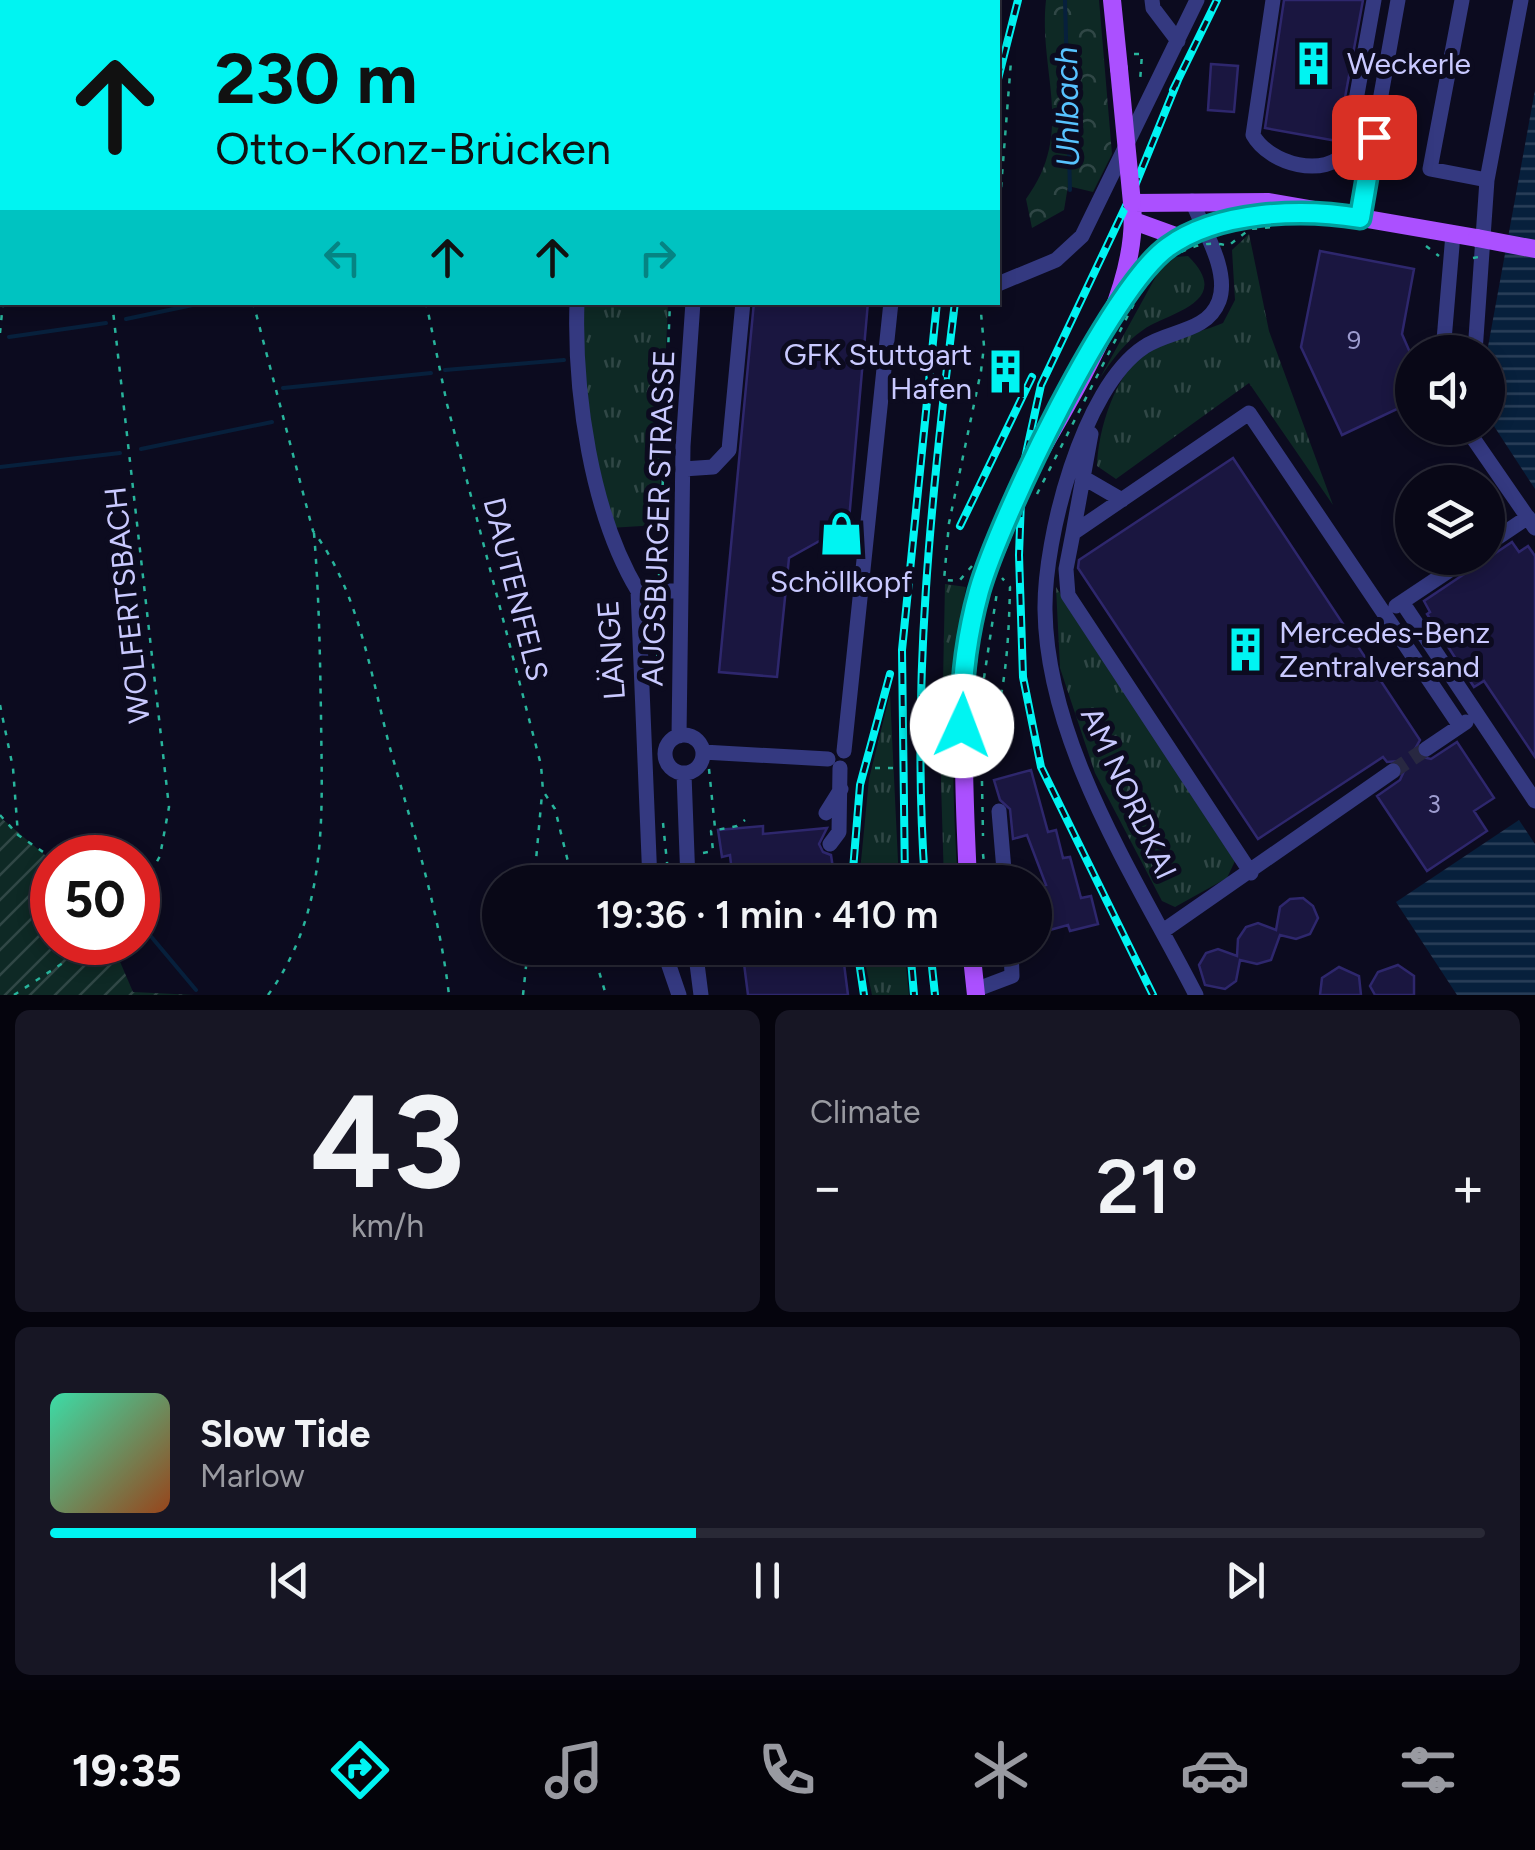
<!DOCTYPE html>
<meta charset="utf-8">
<style>
:root{--surface:#090817;--page:#171624;--text:#f1f3f6;--muted:#999aa1;--line:#292936;--accent:#00f4f2}
body{margin:0;font-family:Figtree,sans-serif;background:var(--page);color:var(--text);height:100vh;display:flex;flex-direction:column;font-size:38px;white-space:nowrap}
*{box-sizing:border-box;margin:0}
p{font-size:32px;color:var(--muted)}
.icon{flex:none;width:55px;height:55px;fill:none;stroke:currentColor;stroke-width:2;stroke-linecap:round;stroke-linejoin:round}
.map{position:relative;height:995px;overflow:hidden}
.panel{display:flex;flex-direction:column;gap:15px;padding:15px;background:#05040d;flex:1}
.panel>*{flex:none}
.hud{position:absolute;left:0px;top:0px;width:1000px;height:305px;box-shadow:0 5px 15px #0003,0 0 0 2px var(--line);background:#00f4f2;color:#111;overflow:hidden}
.tools{position:absolute;left:1395px;top:335px;display:grid;gap:20px}
.tools a{display:grid;place-items:center;width:110px;height:110px;border-radius:50%;background:var(--surface);box-shadow:0 5px 15px #0003,0 0 0 2px var(--line);font-size:50px}
.speed{position:absolute;left:30px;top:835px;display:flex;gap:20px;font-size:50px;font-weight:700;text-align:center}
.speed>*{display:grid;place-content:center;width:130px;height:130px;border-radius:50%;background:var(--surface);box-shadow:0 5px 15px #0003,0 0 0 2px var(--line);line-height:1}
.speed .limit{border:15px solid #d22;background:#fff;color:#111}
.pin{position:absolute;display:grid;place-items:center;width:85px;height:85px;color:#fff;margin:-42px;border-radius:20px;box-shadow:0 5px 15px #0006}
.me{position:absolute;width:110px;margin:-55px;rotate:2deg;stroke-linejoin:round;filter:drop-shadow(0 0 8px #0008)}
.turn{display:flex;align-items:center;gap:35px;height:210px;padding:0 50px;font-size:45px}
.turn .icon{width:130px;height:130px;stroke-width:2.5}
.turn b{display:block;font-size:70px;line-height:85px}
.lanes{display:flex;align-items:center;height:95px;padding:0 50px;background:#0003;justify-content:center;gap:50px;direction:ltr}
.lanes .off{opacity:.35}
.big{font-size:75px;font-weight:600;line-height:1.1}
.panel .widget{flex:1;display:flex;flex-direction:column;justify-content:center;gap:15px;min-width:0;padding:0 35px;border-radius:15px;background:var(--page)}
.panel .dial{align-items:center;gap:0}
.dial b{font-size:130px;line-height:1}
.song{display:flex;align-items:center;gap:30px}
.cover{width:120px;height:120px;border-radius:15px;background:linear-gradient(135deg,hsl(160 70% 55%),hsl(20 70% 35%))}
.played{height:10px;border-radius:5px;background:linear-gradient(90deg,var(--accent) 45%,var(--line) 45%)}
.keys{display:flex;justify-content:space-around;direction:ltr}
.heat{display:flex;justify-content:space-between;align-items:center;font-size:55px;direction:ltr}
.panel .tiles{flex:1;display:grid;gap:15px;grid-template-columns:1fr 1fr}
.widget:last-child{grid-column:span 2}
.trip{position:absolute;left:482px;top:865px;width:570px;height:100px;border-radius:50px;background:var(--surface);box-shadow:0 5px 15px #0003,0 0 0 2px var(--line);font-weight:600;line-height:100px;text-align:center}
.tabs{display:flex;height:160px;justify-content:space-around;align-items:center;background:#040309;color:var(--muted)}
.tabs .icon{width:70px;height:70px}
.tabs .on{color:var(--accent)}
.tabs b{font-size:45px;color:var(--text)}
.map>svg:first-child{display:block}
.grass{fill:url(#grass-tufts)}
.forest{fill:url(#forest-crowns)}
.garden{fill:url(#garden-furrows)}
.water{fill:url(#water-rules)}
.lines{fill:none;stroke-linecap:round;stroke-linejoin:round}
.stream{stroke:#07203c;stroke-width:4}
.building{fill:#1a1640;stroke:#2e276d;stroke-width:2.5}
.minor-tunnel{stroke:#282841;stroke-width:15;stroke-dasharray:15 8;stroke-linecap:butt}
.path{stroke:#28b49c;stroke-width:2.5;stroke-dasharray:5 8;stroke-linecap:butt}
.minor{stroke:#343980;stroke-width:15}
.major{stroke:#ab50ff;stroke-width:18}
.rail-casing{stroke:#00f4f2;stroke-width:8}
.rail{stroke:#0c0b1f;stroke-width:4;stroke-dasharray:11;stroke-linecap:butt}
.path-bridge{stroke:#28b49c;stroke-width:2.5;stroke-dasharray:5 8;stroke-linecap:butt}
.major-bridge{stroke:#ab50ff;stroke-width:18}
.route-casing{stroke:#009f9d;stroke-width:25}
.route{stroke:#00f4f2;stroke-width:18}
.labels{text-anchor:middle;dominant-baseline:central;stroke-width:10;stroke-linejoin:round;paint-order:stroke}
.number-label{font-size:25px;fill:#9d9ccf}
.poi-label{font-size:30px;fill:#c9c9ff;stroke:#0c0b1f;text-anchor:start}
.street-label{font-size:30px;fill:#c9c9ff;stroke:#0c0b1f}
.water-label{font-size:32px;font-style:italic;fill:#57c3ff;stroke:#0c0b1f}
</style>
<div class="map">
<svg width="1535" height="995" viewBox="0 0 1535 995">
<defs>
<pattern id="grass-tufts" width="24" height="20" patternUnits="userSpaceOnUse" patternTransform="scale(2.5)"><rect width="24" height="20" fill="#0e2925"/><path d="M3 7l-1-3M5 7V3M7 7l1-3M15 17l-1-3M17 17v-4M19 17l1-3" fill="none" stroke="#304746"/></pattern>
<pattern id="forest-crowns" width="20" height="18" patternUnits="userSpaceOnUse" patternTransform="scale(2.5)"><rect width="20" height="18" fill="#0e2925"/><path d="M2 6a3 3 0 1 1 6 0M12 15a3 3 0 1 1 6 0" fill="none" stroke="#304746"/></pattern>
<pattern id="garden-furrows" width="10" height="10" patternUnits="userSpaceOnUse" patternTransform="scale(2.5)"><rect width="10" height="10" fill="#0e2925"/><path d="M-1 1l2-2M0 10L10 0M9 11l2-2" fill="none" stroke="#304746"/></pattern>
<pattern id="water-rules" width="6" height="5" patternUnits="userSpaceOnUse" patternTransform="scale(2.5)"><rect width="6" height="5" fill="#07203c"/><path d="M0 2.5h6" fill="none" stroke="#2a3f59"/></pattern>
</defs>
<rect width="100%" height="100%" fill="#0c0b1f"/>
<path class="grass" d="M 1249,234 L 1269,331 L 1333,505 L 1249,383 L 1116,479 L 1097,466 C 1098,430 1115,373 1147,352 C 1168,338 1200,333 1223,323 L 1235,300 L 1232,250 Z
M 1188,256 C 1236,303 1166,313 1143,330 C 1124,343 1113,359 1100,378 L 1160,269 L 1176,257 Z
M 581,303 L 668,303 L 658,525 L 609,528 L 580,372 Z
M 945,584 L 966,587 C 950,686 951,783 958,882 L 944,882 L 941,782 Z
M 1056,587 L 1235,861 L 1227,878 L 1175,907 L 1162,901 L 1095,773 L 1060,668 Z
M 890,694 L 899,882 L 859,882 L 869,779 Z
M 862,948 L 904,948 L 909,995 L 872,995 Z"/>
<path class="forest" d="M 1046,0 L 1099,0 L 1112,154 L 1093,192 L 1068,186 L 1064,210 L 1032,228 L 1026,199 C 1076,132 1038,72 1046,0 Z"/>
<path class="garden" d="M 0,817 L 52,861 L 52,882 L 40,889 L 52,903 L 52,942 L 89,943 L 95,950 L 112,943 L 133,992 L 195,995 L 0,995 Z"/>
<path class="water" d="M 1535,90 L 1535,489 L 1488,417 L 1487,352 Z
M 1519,820 L 1535,844 L 1535,995 L 1457,995 L 1396,902 Z"/>
<g class="lines">
<path class="stream" d="M 1065,0 L 1070,190
M 0,209 L 2,208
M 126,319 L 207,302
M 9,337 L 106,323
M 445,370 L 564,360
M 283,388 L 431,373
M 141,449 L 272,422
M 0,467 L 120,453
M 138,921 L 196,990"/>
</g>
<path class="building" d="M 1284,0 L 1363,0 L 1337,141 L 1265,128 Z
M 1211,64 L 1238,66 L 1234,112 L 1208,110 Z
M 1320,251 L 1414,269 L 1402,334 L 1412,357 L 1412,402 L 1342,435 L 1301,347 Z
M 754,302 L 868,302 L 847,543 L 823,539 L 789,558 L 777,677 L 719,672 Z
M 1233,458 L 1420,740 L 1415,749 L 1417,756 L 1431,759 L 1457,742 L 1494,798 L 1474,811 L 1487,831 L 1427,871 L 1377,796 L 1400,780 L 1404,771 L 1399,761 L 1387,762 L 1383,757 L 1258,839 L 1078,568 L 1079,560 Z
M 1512,542 L 1519,552 L 1528,546 L 1535,556 L 1535,757 L 1484,681 L 1474,687 L 1427,614 L 1430,612 L 1424,601 Z
M 1031,770 L 1048,832 L 1056,830 L 1063,858 L 1070,857 L 1081,898 L 1091,896 L 1098,924 L 1070,931 L 1068,925 L 1035,934 L 1035,888 L 1046,885 L 1027,835 L 1013,839 L 1010,809 L 1000,800 L 994,780 Z
M 763,826 L 763,834 L 827,828 L 819,844 L 823,852 L 831,855 L 835,882 L 733,882 L 730,855 L 722,857 L 718,830 Z
M 1303,898 L 1313,906 L 1318,918 L 1310,934 L 1296,939 L 1280,935 L 1271,960 L 1257,964 L 1240,960 L 1236,981 L 1225,989 L 1205,985 L 1199,965 L 1206,953 L 1218,949 L 1237,956 L 1238,939 L 1246,927 L 1258,923 L 1276,930 L 1280,907 L 1290,899 Z
M 742,948 L 842,948 L 848,995 L 748,995 Z
M 1398,965 L 1414,976 L 1414,995 L 1375,995 L 1370,986 L 1378,972 Z
M 1339,967 L 1359,976 L 1361,995 L 1320,995 L 1322,978 Z"/>
<g class="lines">
<path class="minor-tunnel" d="M 1393,771 L 1426,749"/>
<path class="path" d="M 140,0 L 141,2
M 38,2 L 39,0
M 242,2 L 242,0
M 408,2 L 408,0
M 698,2 L 698,0
M 0,53 L 2,57
M 1134,54 L 1142,54 L 1140,82
M 998,226 L 1011,61
M 1426,246 L 1439,256
M 112,302 L 169,807 L 160,856 L 138,896
M 253,302 L 313,531 C 359,591 371,676 390,748 C 413,830 439,910 449,995
M 426,302 L 447,404 L 541,765 L 543,791 L 555,809 L 573,882
M 0,333 L 3,302
M 972,566 L 959,581 L 944,580 L 949,523 L 981,371 L 984,346 L 980,302
M 659,576 L 670,302
M 657,671 L 658,604
M 982,691 L 997,592
M 0,705 L 13,768 L 18,835
M 981,729 L 983,836
M 983,743 C 1007,712 1009,627 1010,587 L 1002,578
M 875,768 L 894,768
M 709,769 L 715,828
M 0,815 L 18,835 L 52,858
M 663,823 L 669,882
M 703,853 L 713,851 L 711,831 L 737,826 L 745,820
M 983,854 L 986,882
M 534,882 L 542,794
M 592,948 L 606,995
M 992,948 L 993,966
M 14,995 L 95,942
M 268,995 C 329,911 322,815 321,716 C 320,654 319,594 314,533
M 523,995 L 528,948"/>
<path class="minor" d="M 536,0 L 537,2
M 1152,0 L 1153,8 L 1178,41
M 1273,0 L 1253,135 C 1269,164 1326,180 1347,150 L 1374,0
M 1462,0 L 1430,169 L 1487,180 L 1475,352
M 727,2 L 727,0
M 1487,180 L 1521,0
M 1192,201 C 1203,229 1230,271 1219,301 C 1207,333 1168,330 1144,347 C 1082,388 1044,539 1045,610 C 1047,745 1136,878 1196,995
M 1359,218 L 1398,0
M 998,284 L 1056,260 L 1082,236 L 1197,0
M 577,302 C 574,393 591,513 638,591 L 650,882
M 1443,352 L 1453,234
M 1466,428 L 1535,528
M 683,469 L 713,467 L 729,450 L 743,302
M 1084,478 L 1122,500
M 1073,533 L 1091,434
M 1488,544 L 1528,517
M 638,591 L 680,591
M 1402,602 L 1535,801
M 1396,606 L 1468,558
M665 754a19 19 0 1 1 38 0a19 19 0 1 1-38 0Z
M 679,736 L 683,446 L 693,302
M 1426,749 L 1466,722
M 844,751 L 891,302
M 703,752 L 828,759
M 684,774 L 688,882
M 999,811 L 1005,882
M 826,813 L 841,789
M 830,844 L 839,832 L 840,768
M 1251,873 L 1068,595 L 1066,569 L 1073,533 L 1249,413 L 1460,726
M 1163,931 L 1393,771
M 663,948 L 679,995
M 695,948 L 701,995
M 975,990 L 1012,976 L 1011,948"/>
<path class="major" d="M 1112,0 L 1119,69
M 1134,221 L 1181,238
M 1125,292 C 1176,230 1220,217 1299,215
M 1025,480 C 1067,399 1141,296 1132,203 L 1269,202 L 1477,238
M 968,882 C 964,783 957,688 980,591
M 971,948 L 976,995"/>
<defs>
<path id="rail" d="M 981,2 L 982,0
M 998,79 L 1018,0
M 1173,90 L 1217,0
M 960,526 L 1032,377
M 852,882 L 860,785 L 890,674
M 905,882 L 902,650 L 937,302
M 925,882 C 911,688 931,495 955,302
M 857,948 L 864,995
M 910,948 L 914,995
M 930,948 L 935,995
M 1153,995 L 1041,767 L 1023,677 L 1019,555 L 1022,472 L 1041,385 L 1132,193 L 1178,80"/>
</defs>
<use href="#rail" class="rail-casing"/>
<use href="#rail" class="rail"/>
<path class="path-bridge" d="M 1473,258 L 1484,256
M 1037,494 L 1148,276 C 1168,256 1200,237 1228,246 L 1250,229 L 1273,227"/>
<path class="major-bridge" d="M 1119,69 L 1132,203
M 1477,238 L 1535,249
M 980,591 L 1025,480"/>
</g>
<g class="lines">
<defs>
<path id="route" d="M 962,726 C 961,681 967,635 979,591 C 1000,518 1110,288 1168,247 C 1218,211 1301,208 1360,218 L 1374,137"/>
</defs>
<use href="#route" class="route-casing"/>
<use href="#route" class="route"/>
</g>
<defs>
<symbol id="building-bare" viewBox="-9 -9 18 18"><path d="M-4-6H4V6H1V3H-1V6H-4ZM-2.5-4.3h1.7v1.8h-1.7ZM.8-4.3h1.7v1.8H.8ZM-2.5-1h1.7V.8h-1.7ZM.8-1h1.7V.8H.8Z" fill="#00f4f2" stroke="#0c0b1f" stroke-width="2.5" paint-order="stroke"/></symbol>
<symbol id="shop-bare" viewBox="-9 -9 18 18"><path d="M-5-2.5h2.3a2.7 3.5 0 0 1 5.4 0H5L5.5 6h-11ZM-1.5-2.5h3a1.5 2.3 0 0 0-3 0Z" fill="#00f4f2" stroke="#0c0b1f" stroke-width="2.5" paint-order="stroke"/></symbol>
</defs>
<g fill-rule="evenodd">
<use href="#building-bare" x="1282" y="32" width="63" height="63"/>
<use href="#building-bare" x="974" y="340" width="63" height="63"/>
<use href="#shop-bare" x="810" y="502" width="63" height="63"/>
<use href="#building-bare" x="1214" y="618" width="63" height="63"/>
</g>
<g class="labels">
<g class="number-label">
<text x="1354" y="340">9</text>
<text x="1434" y="804">3</text>
</g>
<g class="poi-label">
<text x="1347" y="63">Weckerle</text>
<text x="972" y="354" text-anchor="end">GFK Stuttgart<tspan x="972" dy="34">Hafen</tspan></text>
<text x="841" y="581" text-anchor="middle">Schöllkopf</text>
<text x="1279" y="632">Mercedes-Benz<tspan x="1279" dy="34">Zentralversand</tspan></text>
</g>
<g class="street-label">
<text transform="translate(658 518) rotate(-88)">AUGSBURGER STRASSE</text>
<text transform="translate(516 589) rotate(76)">DAUTENFELS</text>
<text transform="translate(127 605) rotate(-96)">WOLFERTSBACH</text>
<text transform="translate(611 650) rotate(-94)">LÄNGE</text>
<text transform="translate(1129 793) rotate(65)">AM NORDKAI</text>
</g>
<g class="water-label">
<text transform="translate(1067 107) rotate(-91)">Uhlbach</text>
</g>
</g>
</svg>
<div class="tools">
<a><svg class="icon" aria-label="sound" viewBox="0 0 24 24"><path d="M4 9h4l5-4v14l-5-4H4zM17 9q2 3 0 6"/></svg></a>
<a><svg class="icon" aria-label="layers" viewBox="0 0 24 24"><path d="M12 4l9 5-9 5-9-5zM3 14l9 5 9-5"/></svg></a>
</div>
<div class="speed"><div class="limit">50</div></div>
<div class="pin" style="left:1374px;top:137px;background:#d93025"><svg class="icon" aria-label="arrive" viewBox="0 0 24 24"><path d="M6 21V4h12l-3 4 3 4H6"/></svg></div>
<svg class="me" style="left:962px;top:726px" viewBox="-20 -20 40 40"><circle r="19" fill="#fff"/><path d="M0-13L10 11 0 6-10 11z" fill="#00f4f2"/></svg>
<div class="trip">19:36 · 1 min · 410 m</div>
<div class="hud">
<div class="turn"><svg class="icon" aria-label="ahead" viewBox="0 0 24 24"><path d="M12 20V5M6 11l6-6 6 6"/></svg><div><b>230 m</b>Otto-Konz-Brücken</div></div>
<div class="lanes"><svg class="icon off" aria-label="left" viewBox="0 0 24 24"><path d="M17 20v-9H6M10 6l-5 5 5 5"/></svg><svg class="icon" aria-label="ahead" viewBox="0 0 24 24"><path d="M12 20V5M6 11l6-6 6 6"/></svg><svg class="icon" aria-label="ahead" viewBox="0 0 24 24"><path d="M12 20V5M6 11l6-6 6 6"/></svg><svg class="icon off" aria-label="right" viewBox="0 0 24 24"><path d="M7 20v-9h11M14 6l5 5-5 5"/></svg></div>
</div>
</div>
<section class="panel">
<div class="tiles">
<div class="widget dial"><b>43</b><p>km/h</p></div>
<div class="widget"><p>Climate</p>
<div class="heat"><a>−</a><b class="big">21°</b><a>+</a></div>
</div>
<div class="widget">
<div class="song"><i class="cover"></i><div><b>Slow Tide</b><p>Marlow</p></div></div>
<div class="played"></div>
<div class="keys"><svg class="icon" aria-label="previous" viewBox="0 0 24 24"><path d="M18 5L8 12l10 7zM5 5v14"/></svg><svg class="icon" aria-label="pause" viewBox="0 0 24 24"><path d="M8 5v14M16 5v14"/></svg><svg class="icon" aria-label="next" viewBox="0 0 24 24"><path d="M6 5l10 7-10 7zM19 5v14"/></svg></div>
</div>
</div>
</section>
<nav class="tabs">
<b>19:35</b>
<svg class="icon on" aria-label="directions" viewBox="0 0 24 24"><path d="M12 3l9 9-9 9-9-9zM9 14v-3h6M13 9l2 2-2 2"/></svg>
<svg class="icon" aria-label="music" viewBox="0 0 24 24"><path d="M9 18V5l10-2v13"/><circle cx="6" cy="18" r="3"/><circle cx="16" cy="16" r="3"/></svg>
<svg class="icon" aria-label="phone" viewBox="0 0 24 24"><path d="M5 4h4l2 5-3 2q2 4 5 5l2-3 5 2v4C11 20 4 13 5 4z"/></svg>
<svg class="icon" aria-label="climate" viewBox="0 0 24 24"><path d="M12 3v18M4 7l16 10M4 17L20 7"/></svg>
<svg class="icon" aria-label="car" viewBox="0 0 24 24"><path d="M5 17H2v-5l4-1 3-4h7l3 4 3 1v5h-3M9 17h6M6 11h13"/><circle cx="7" cy="17" r="2"/><circle cx="17" cy="17" r="2"/></svg>
<svg class="icon" aria-label="filters" viewBox="0 0 24 24"><path d="M4 7h16M4 17h16"/><circle cx="9" cy="7" r="2"/><circle cx="15" cy="17" r="2"/></svg>
</nav>
